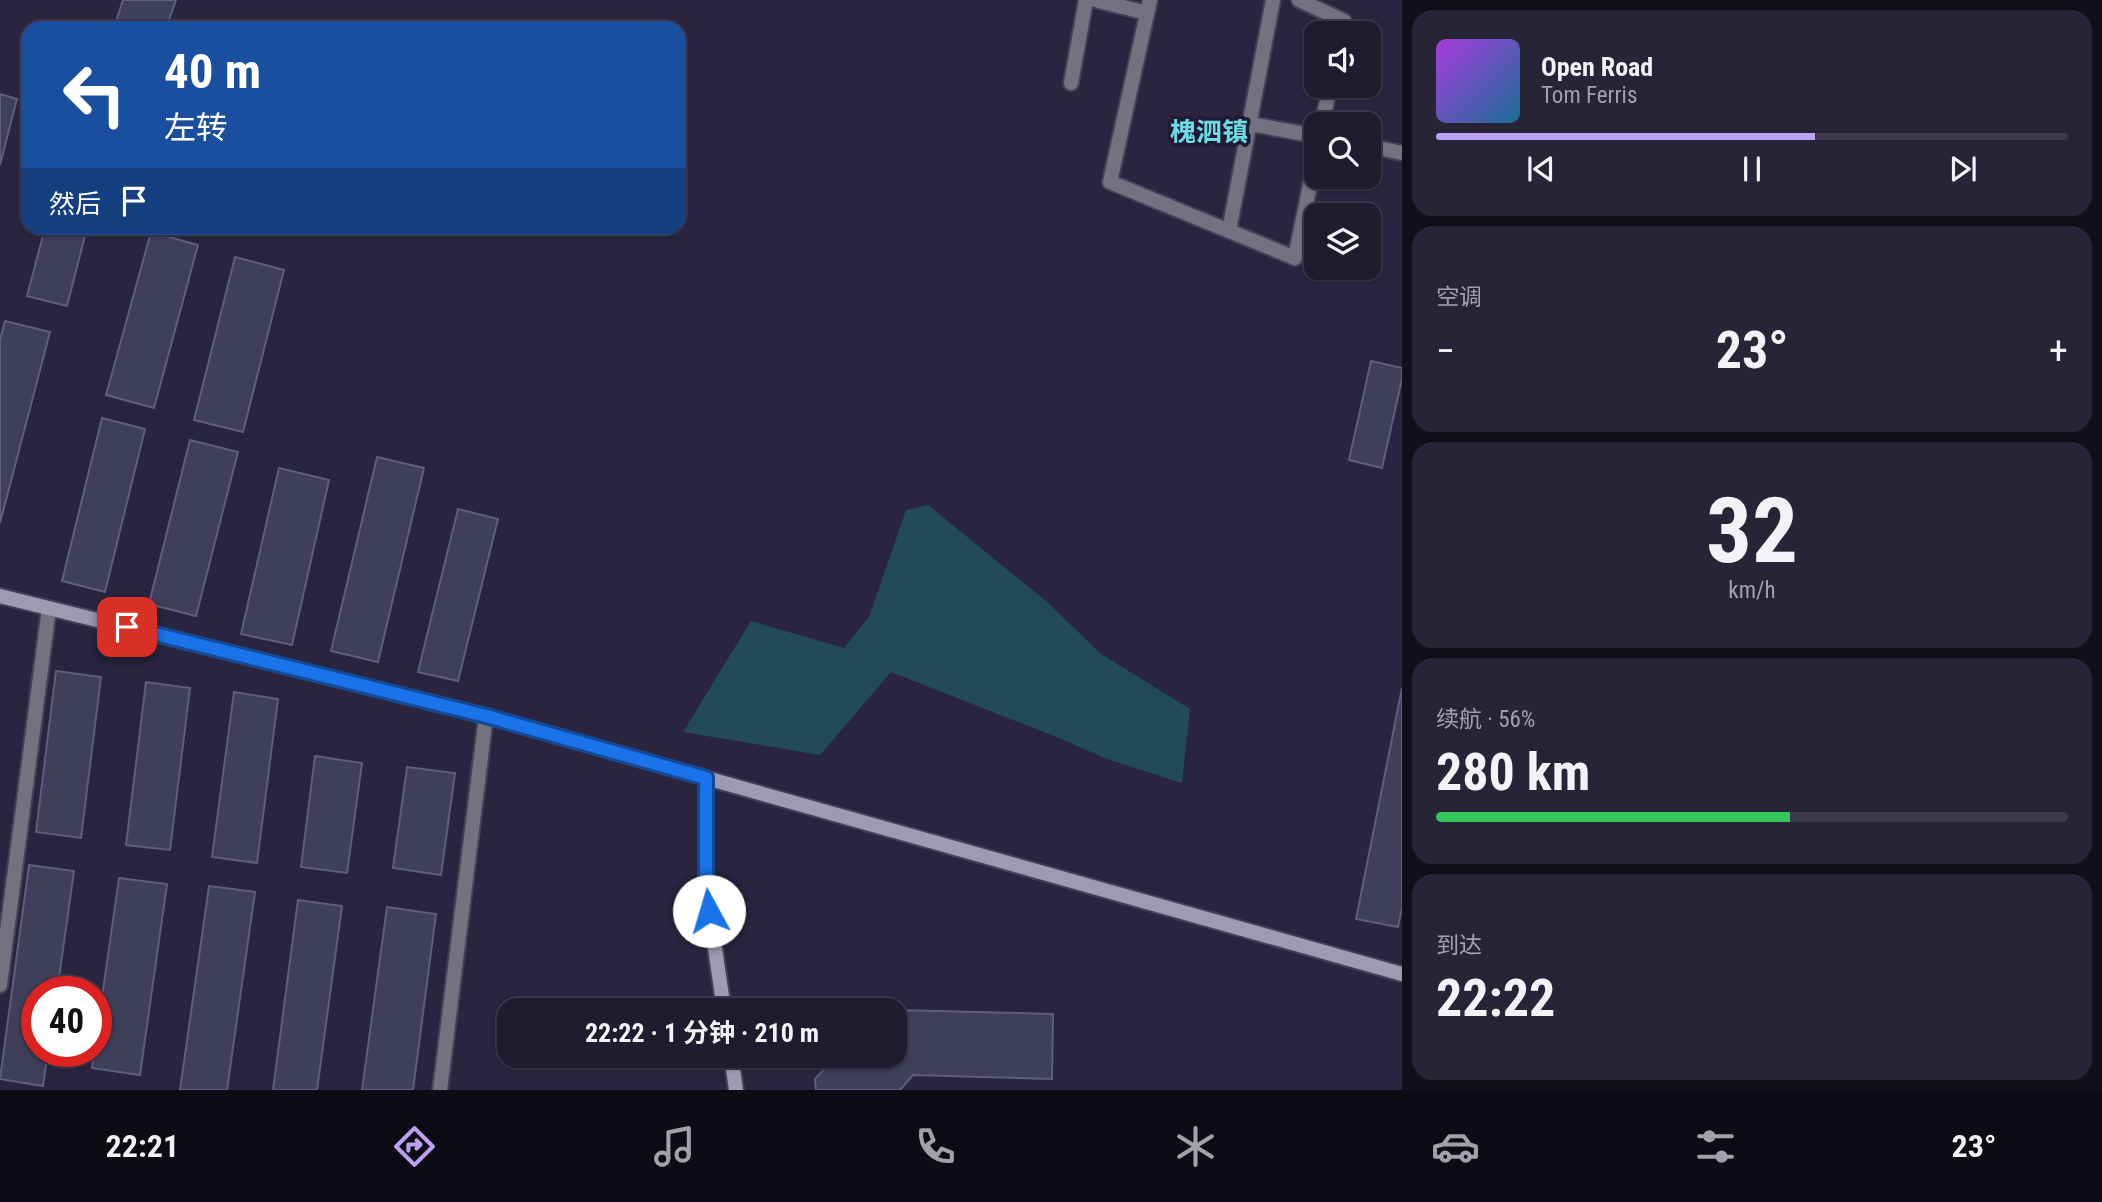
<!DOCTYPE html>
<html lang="zh">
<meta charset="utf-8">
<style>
:root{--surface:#201b2f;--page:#282437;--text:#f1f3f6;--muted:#a2a1aa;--line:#3d394b;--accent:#bca0f2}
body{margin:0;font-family:"Roboto Condensed","Noto Sans SC",sans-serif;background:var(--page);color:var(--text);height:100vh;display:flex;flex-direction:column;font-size:26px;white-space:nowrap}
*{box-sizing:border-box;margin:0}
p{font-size:23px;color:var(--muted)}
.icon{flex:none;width:38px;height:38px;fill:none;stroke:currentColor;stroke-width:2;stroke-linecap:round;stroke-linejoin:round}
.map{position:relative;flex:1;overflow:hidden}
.sheet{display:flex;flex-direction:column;gap:10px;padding:10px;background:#120f1a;width:700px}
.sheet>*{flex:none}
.banner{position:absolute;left:21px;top:21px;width:665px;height:214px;border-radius:21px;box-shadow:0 2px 5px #0004,0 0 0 2px var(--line);background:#1a4fa0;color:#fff;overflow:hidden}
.fabs{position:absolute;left:1304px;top:21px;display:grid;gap:14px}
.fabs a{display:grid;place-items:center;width:77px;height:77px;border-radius:14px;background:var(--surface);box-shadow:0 2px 5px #0004,0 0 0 2px var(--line);font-size:35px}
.speed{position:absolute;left:21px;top:976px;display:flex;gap:14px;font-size:35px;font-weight:700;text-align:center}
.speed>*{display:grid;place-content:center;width:91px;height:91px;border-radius:50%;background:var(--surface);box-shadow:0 2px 5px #0004,0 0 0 2px var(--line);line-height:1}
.speed .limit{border:10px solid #d22;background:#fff;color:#111}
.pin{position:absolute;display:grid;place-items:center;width:60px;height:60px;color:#fff;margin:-30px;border-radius:14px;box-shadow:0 4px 10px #0006}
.me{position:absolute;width:77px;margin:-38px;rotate:354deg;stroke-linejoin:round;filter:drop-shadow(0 0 5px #0008)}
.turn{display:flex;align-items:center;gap:24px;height:147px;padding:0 28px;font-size:32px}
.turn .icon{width:91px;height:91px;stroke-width:2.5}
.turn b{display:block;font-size:49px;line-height:60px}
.then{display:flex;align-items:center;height:66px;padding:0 28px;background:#0003;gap:14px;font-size:26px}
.big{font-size:52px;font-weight:700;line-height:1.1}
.sheet .card{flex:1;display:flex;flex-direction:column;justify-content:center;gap:10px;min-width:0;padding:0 24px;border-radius:21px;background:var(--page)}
.sheet .dial{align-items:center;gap:0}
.dial b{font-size:91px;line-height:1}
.song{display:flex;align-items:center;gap:21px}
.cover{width:84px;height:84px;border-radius:10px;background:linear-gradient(135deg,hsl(280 70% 55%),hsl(200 70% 35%))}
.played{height:7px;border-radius:4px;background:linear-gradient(90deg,var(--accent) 60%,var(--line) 60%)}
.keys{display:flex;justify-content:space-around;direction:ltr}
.heat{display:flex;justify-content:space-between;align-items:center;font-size:38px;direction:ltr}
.charge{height:10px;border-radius:5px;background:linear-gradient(90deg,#34c759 56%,var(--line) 0)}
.trip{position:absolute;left:497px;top:998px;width:410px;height:70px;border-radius:21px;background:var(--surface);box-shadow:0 2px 5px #0004,0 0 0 2px var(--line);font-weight:700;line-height:70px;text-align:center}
.dock{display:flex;height:112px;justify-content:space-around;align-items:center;background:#0d0b13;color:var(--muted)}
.dock .icon{width:49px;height:49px}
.dock .on{color:var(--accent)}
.dock b{font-size:32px;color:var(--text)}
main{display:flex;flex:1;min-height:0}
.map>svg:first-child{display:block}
.water{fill:#214c55}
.building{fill:#3f3e5b;stroke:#5f5e7d;stroke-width:2}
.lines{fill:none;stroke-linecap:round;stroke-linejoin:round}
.lane-casing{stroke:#453f59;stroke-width:18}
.street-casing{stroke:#453f59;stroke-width:18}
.secondary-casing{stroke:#453f59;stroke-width:18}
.lane{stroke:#747180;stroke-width:14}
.street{stroke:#747180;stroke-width:14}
.secondary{stroke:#9f9ab1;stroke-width:14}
.route-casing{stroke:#114b97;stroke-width:18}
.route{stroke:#1a73e8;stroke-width:12}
.labels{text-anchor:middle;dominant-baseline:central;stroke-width:7;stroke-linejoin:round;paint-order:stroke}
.district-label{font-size:26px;font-weight:bold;fill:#6fdbe4;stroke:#201a34}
</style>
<main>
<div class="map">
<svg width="1402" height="1090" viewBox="0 0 1402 1090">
<rect width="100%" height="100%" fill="#2a243f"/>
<path class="water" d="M 928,505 L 1046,601 L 1101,654 L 1190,709 L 1182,783 L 1107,759 L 1059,738 L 891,672 L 820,755 L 683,732 L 751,621 L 844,648 L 869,617 L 906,510 Z"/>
<path class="building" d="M 123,0 L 176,0 L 166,28 L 114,28 Z
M 0,94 L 17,99 L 0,165 Z
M 45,228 L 87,228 L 67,306 L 27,296 Z
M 151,232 L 198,245 L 154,408 L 106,395 Z
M 235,257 L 284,270 L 243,432 L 194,420 Z
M 5,321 L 50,332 L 0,523 L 0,340 Z
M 1371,361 L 1402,368 L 1402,379 L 1382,468 L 1349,460 Z
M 102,418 L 145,429 L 105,592 L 62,581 Z
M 190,440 L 238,452 L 196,616 L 149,604 Z
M 377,457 L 424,468 L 378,662 L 331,651 Z
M 279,468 L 329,480 L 292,645 L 241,634 Z
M 458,509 L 498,519 L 458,681 L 418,672 Z
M 56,671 L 101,677 L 81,838 L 36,832 Z
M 146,682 L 190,688 L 170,850 L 126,845 Z
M 1402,688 L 1402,908 L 1398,927 L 1356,919 Z
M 234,692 L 278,699 L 257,863 L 212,857 Z
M 315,756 L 362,763 L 347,873 L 301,867 Z
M 407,767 L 455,773 L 441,875 L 393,868 Z
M 29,865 L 74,871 L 57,992 L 37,992 L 37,1052 L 48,1052 L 43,1086 L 0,1079 Z
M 119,878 L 167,884 L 140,1075 L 92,1068 Z
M 209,886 L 255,892 L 227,1090 L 180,1090 Z
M 298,900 L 342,906 L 317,1090 L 273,1090 Z
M 387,907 L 436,914 L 413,1090 L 362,1090 Z
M 894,1010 L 1053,1014 L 1052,1079 L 913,1075 L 900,1090 L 816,1090 L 815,1079 L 837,1055 L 894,1055 Z"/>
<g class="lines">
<defs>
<path id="lane" d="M 1095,0 L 1147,13
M 1150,0 L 1110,182 L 1295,258 L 1316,156
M 1299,0 L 1344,21 L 1341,33
M 1071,83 L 1086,0
M 1251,124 L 1316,136
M 1322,124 L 1330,86
M 1368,146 L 1402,153
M 1229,231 L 1273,0"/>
<path id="street" d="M 0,985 L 49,608
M 440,1090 L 486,716"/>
<path id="secondary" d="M 0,596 L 486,716 L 1402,974
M 706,778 L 706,886 L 724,1010
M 731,1055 L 736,1090"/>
</defs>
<use href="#lane" class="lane-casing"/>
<use href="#street" class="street-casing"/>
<use href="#secondary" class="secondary-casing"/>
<use href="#lane" class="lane"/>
<use href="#street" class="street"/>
<use href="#secondary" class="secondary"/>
</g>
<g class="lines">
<defs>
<path id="route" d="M 127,627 L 486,716 L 706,778 L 706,886 L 709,911"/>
</defs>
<use href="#route" class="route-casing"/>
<use href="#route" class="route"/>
</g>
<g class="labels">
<g class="district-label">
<text x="1209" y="132">槐泗镇</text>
</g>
</g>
</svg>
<div class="fabs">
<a><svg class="icon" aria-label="sound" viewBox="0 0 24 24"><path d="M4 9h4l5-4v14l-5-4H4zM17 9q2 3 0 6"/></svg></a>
<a><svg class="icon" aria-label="search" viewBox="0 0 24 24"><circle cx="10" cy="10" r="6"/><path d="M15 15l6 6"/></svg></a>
<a><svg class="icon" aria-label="layers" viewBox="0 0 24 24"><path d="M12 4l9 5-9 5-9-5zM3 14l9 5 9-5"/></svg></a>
</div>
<div class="speed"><div class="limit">40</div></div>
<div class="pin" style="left:127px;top:627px;background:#d93025"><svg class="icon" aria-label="arrive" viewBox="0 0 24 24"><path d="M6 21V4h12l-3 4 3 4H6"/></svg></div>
<svg class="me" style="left:709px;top:911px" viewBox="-20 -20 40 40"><circle r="19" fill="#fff"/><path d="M0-13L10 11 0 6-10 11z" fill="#1a73e8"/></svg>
<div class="trip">22:22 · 1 分钟 · 210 m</div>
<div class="banner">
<div class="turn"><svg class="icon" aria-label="left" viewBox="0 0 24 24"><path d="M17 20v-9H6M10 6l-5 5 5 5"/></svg><div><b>40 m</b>左转</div></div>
<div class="then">然后<svg class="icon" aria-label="arrive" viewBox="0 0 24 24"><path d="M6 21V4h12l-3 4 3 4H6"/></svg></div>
</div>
</div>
<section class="sheet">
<div class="card">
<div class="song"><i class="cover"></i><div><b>Open Road</b><p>Tom Ferris</p></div></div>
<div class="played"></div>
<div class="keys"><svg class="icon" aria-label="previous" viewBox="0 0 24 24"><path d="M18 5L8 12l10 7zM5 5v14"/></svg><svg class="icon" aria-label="pause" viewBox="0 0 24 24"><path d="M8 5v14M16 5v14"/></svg><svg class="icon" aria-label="next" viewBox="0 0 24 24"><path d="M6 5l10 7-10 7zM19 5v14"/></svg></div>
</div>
<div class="card"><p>空调</p>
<div class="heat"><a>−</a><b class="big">23°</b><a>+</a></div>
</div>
<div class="card dial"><b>32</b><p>km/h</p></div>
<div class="card"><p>续航 · 56%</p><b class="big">280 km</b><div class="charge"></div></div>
<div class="card"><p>到达</p><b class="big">22:22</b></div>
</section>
</main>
<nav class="dock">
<b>22:21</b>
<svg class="icon on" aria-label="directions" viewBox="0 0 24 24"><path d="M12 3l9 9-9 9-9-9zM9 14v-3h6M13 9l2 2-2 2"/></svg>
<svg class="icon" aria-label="music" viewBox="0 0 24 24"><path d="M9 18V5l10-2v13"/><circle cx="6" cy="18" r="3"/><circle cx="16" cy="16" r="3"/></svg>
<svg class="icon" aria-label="phone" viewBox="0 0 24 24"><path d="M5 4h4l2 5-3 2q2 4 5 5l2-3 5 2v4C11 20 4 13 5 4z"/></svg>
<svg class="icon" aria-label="climate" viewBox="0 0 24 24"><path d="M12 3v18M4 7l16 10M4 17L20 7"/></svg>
<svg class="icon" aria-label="car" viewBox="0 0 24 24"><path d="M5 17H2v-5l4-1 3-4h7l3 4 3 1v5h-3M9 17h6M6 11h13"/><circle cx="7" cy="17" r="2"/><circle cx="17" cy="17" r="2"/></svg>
<svg class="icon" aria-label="filters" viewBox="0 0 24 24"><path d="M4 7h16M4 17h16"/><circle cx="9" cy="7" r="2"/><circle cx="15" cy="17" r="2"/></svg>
<b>23°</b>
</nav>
